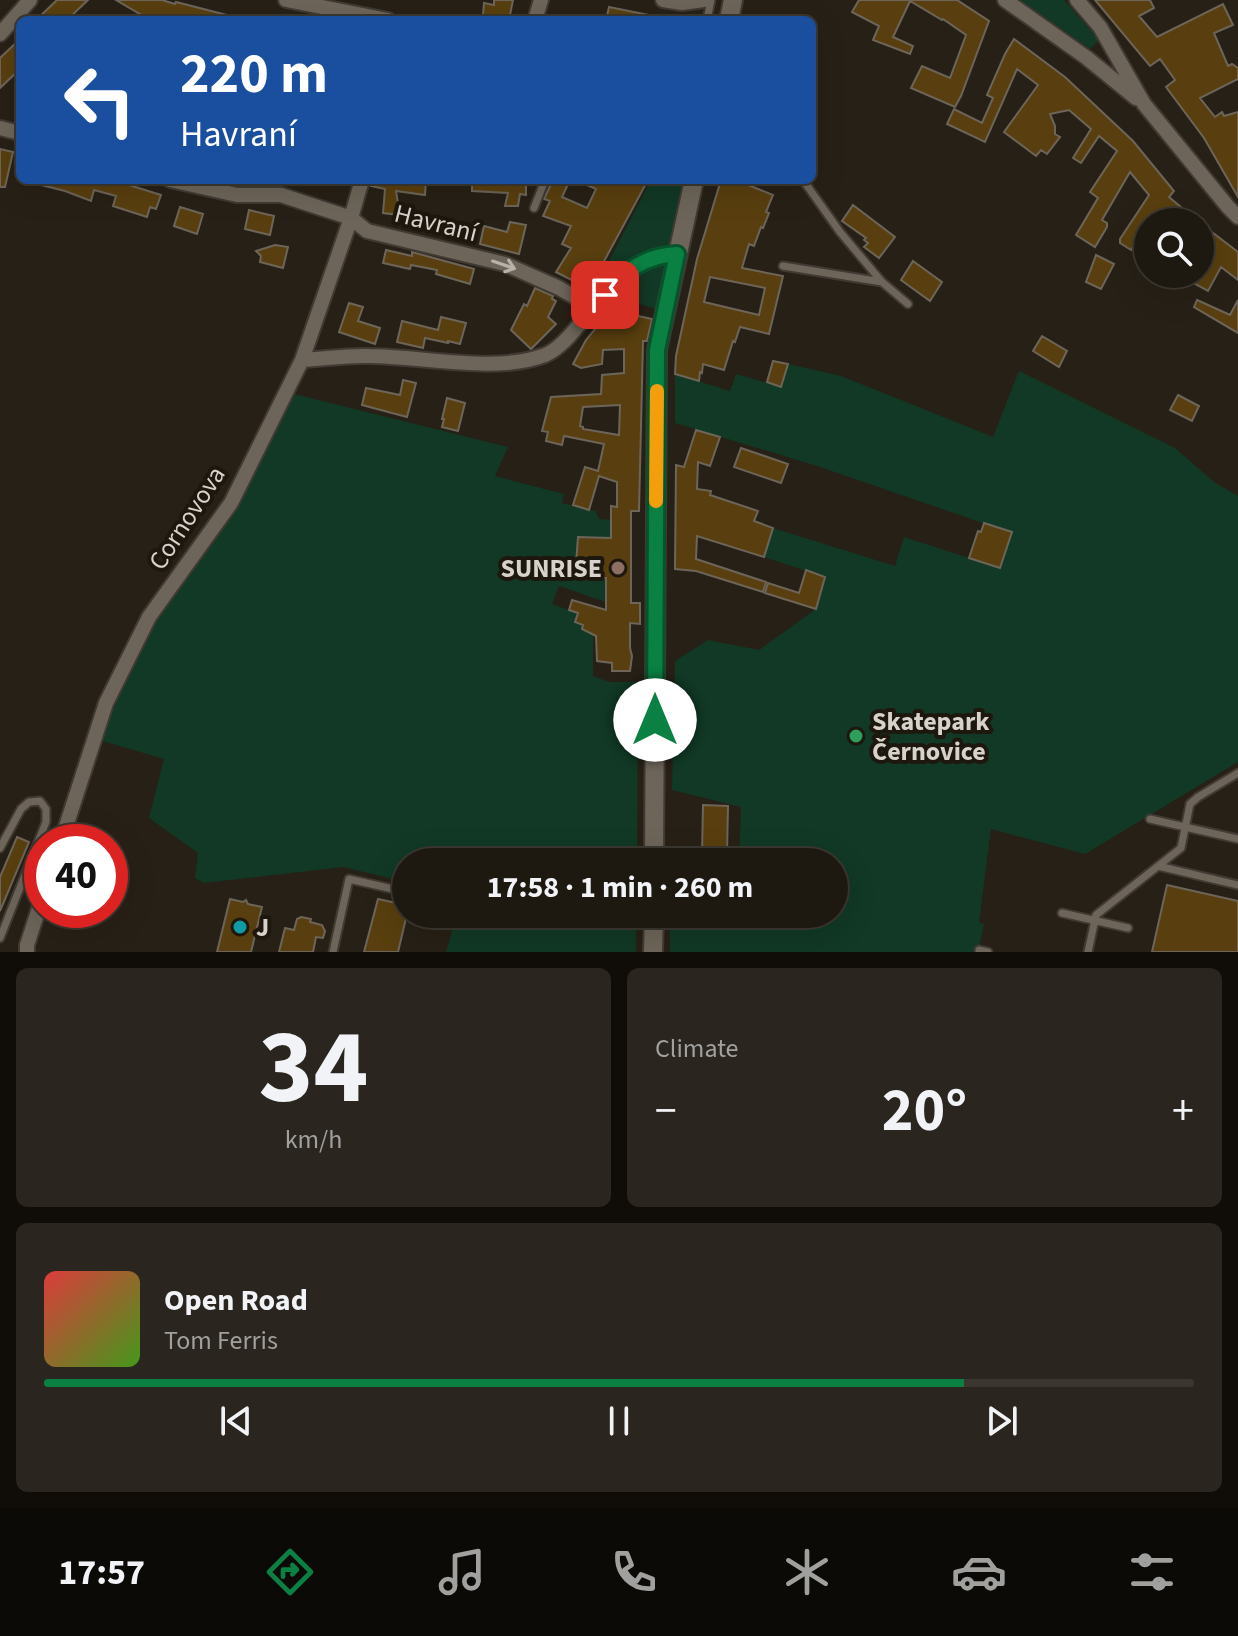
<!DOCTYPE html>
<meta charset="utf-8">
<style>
:root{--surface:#1d1810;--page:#2a251e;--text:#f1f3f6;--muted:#a0a09f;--line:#3b3730;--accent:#0b8043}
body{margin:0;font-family:"Source Sans 3",sans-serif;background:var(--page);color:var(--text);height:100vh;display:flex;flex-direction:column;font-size:30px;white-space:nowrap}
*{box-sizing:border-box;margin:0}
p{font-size:26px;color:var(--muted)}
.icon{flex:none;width:44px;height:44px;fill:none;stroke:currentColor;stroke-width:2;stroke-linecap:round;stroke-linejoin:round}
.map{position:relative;height:952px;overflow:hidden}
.sheet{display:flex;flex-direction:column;gap:16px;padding:16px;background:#100d09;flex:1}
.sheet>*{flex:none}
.hud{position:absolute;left:16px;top:16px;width:800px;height:168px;border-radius:12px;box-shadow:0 8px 32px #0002,0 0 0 2px var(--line);background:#1a4fa0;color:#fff;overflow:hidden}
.fabs{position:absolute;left:1134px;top:208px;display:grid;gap:16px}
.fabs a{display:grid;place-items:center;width:80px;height:80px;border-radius:50%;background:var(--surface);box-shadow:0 8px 32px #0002,0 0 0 2px var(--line);font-size:40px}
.speed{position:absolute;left:24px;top:824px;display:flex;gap:16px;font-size:40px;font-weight:700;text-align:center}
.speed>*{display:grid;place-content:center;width:104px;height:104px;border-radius:50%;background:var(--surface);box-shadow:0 8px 32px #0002,0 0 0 2px var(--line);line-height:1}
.speed .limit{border:12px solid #d22;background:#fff;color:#111}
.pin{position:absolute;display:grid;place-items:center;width:68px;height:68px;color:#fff;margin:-34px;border-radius:16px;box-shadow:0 4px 12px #0006}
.me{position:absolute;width:88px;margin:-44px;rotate:0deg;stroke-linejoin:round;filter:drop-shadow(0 0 6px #0008)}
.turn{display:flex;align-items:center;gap:28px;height:168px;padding:0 32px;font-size:36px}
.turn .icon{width:104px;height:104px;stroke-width:2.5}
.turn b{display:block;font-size:56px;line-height:68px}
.big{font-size:60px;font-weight:700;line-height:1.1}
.sheet .tile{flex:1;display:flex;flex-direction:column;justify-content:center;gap:12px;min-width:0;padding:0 28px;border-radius:12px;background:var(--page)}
.sheet .dial{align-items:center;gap:0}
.dial b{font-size:104px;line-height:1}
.song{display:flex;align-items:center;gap:24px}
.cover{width:96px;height:96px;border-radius:12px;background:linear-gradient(135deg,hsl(0 70% 55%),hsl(100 70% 35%))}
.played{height:8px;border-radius:4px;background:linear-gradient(90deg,var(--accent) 80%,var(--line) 80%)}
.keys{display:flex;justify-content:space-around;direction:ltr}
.heat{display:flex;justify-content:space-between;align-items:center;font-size:44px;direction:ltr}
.sheet .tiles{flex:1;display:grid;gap:16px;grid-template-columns:1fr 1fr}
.tile:last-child{grid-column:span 2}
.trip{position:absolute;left:392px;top:848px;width:456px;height:80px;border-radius:40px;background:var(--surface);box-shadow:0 8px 32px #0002,0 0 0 2px var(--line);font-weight:700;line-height:80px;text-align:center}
.dock{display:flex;height:128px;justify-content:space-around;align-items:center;background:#0c0a06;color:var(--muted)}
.dock .icon{width:56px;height:56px}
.dock .on{color:var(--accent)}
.dock b{font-size:36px;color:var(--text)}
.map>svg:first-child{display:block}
.green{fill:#113925}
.building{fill:#593f0f;stroke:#6d6559;stroke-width:2;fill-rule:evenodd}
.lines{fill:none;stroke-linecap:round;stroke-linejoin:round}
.service-casing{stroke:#403a33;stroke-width:11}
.minor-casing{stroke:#403a33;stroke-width:18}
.tertiary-casing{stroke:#403a33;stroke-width:22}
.service{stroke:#6d6559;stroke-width:7}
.minor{stroke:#6d6559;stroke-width:14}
.tertiary{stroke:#6d6559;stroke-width:18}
.oneway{stroke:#b7b2aa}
.route-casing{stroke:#07532c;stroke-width:20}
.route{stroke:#0b8043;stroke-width:14}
.slow{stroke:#f59e0b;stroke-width:14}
.education-dot{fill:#8d6e63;stroke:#1d170d;stroke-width:3}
.leisure-dot{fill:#2e9e5b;stroke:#1d170d;stroke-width:3}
.culture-dot{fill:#0f9aa8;stroke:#1d170d;stroke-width:3}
.labels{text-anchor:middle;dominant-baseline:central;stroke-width:8;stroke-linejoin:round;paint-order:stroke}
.street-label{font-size:26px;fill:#d7d3cc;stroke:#1d170d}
.poi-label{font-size:26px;font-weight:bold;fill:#d7d3cc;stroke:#1d170d;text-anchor:start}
</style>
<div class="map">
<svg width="1238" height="952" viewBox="0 0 1238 952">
<rect width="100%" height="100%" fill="#272016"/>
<path class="green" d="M 1020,0 L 1064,0 L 1099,40 L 1090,49 Z
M 651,180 L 688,180 L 659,310 L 594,290 Z
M 788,364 L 841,376 L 993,437 L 1019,371 L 1175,448 L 1214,482 L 1238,496 L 1238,762 L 1085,854 L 991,829 L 979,922 L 984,924 L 978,952 L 670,952 L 670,914 L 834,914 L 834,862 L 739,862 L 741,807 L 672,790 L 675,661 L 708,640 L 759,650 L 816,609 L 825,577 L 764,557 L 773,528 L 895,566 L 904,537 L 1000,568 L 1012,533 L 817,466 L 675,423 L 675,374 L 730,391 L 736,374 L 781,387 Z
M 290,393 L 508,447 L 495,476 L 564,494 L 562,503 L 596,511 L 599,519 L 611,520 L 611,538 L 578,537 L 575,577 L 606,578 L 606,602 L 559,586 L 552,604 L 577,613 L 575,622 L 583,625 L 582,629 L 593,634 L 593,676 L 609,682 L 638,682 L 637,862 L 406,862 L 406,882 L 343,867 L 204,883 L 195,878 L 198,853 L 149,818 L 164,759 L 99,740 L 112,702 L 138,649 Z
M 457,914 L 636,914 L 636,952 L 446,952 Z"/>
<path class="building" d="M 57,0 L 88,0 L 67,20 L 36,20 Z
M 116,0 L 162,0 L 175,4 L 176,2 L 231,16 L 231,20 L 150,20 Z
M 494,0 L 513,0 L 509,20 L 483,15 L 484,3 L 494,5 Z
M 859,0 L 957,0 L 989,21 L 961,96 L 955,107 L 911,88 L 922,66 L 950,78 L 966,35 L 943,19 L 942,20 L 910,1 L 893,37 L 913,46 L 910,54 L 873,40 L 879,26 L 852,12 Z
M 1095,0 L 1150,0 L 1154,8 L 1139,16 L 1157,37 L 1223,4 L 1233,25 L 1214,33 L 1228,66 L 1232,64 L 1238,68 L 1238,79 L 1200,98 L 1215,117 L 1222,112 L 1224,116 L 1238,112 L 1238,197 L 1204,138 L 1166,87 L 1175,80 L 1160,59 L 1150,66 Z
M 609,7 L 649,15 L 649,20 L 606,20 Z
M 20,39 L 20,69 L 0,88 L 0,58 Z
M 1014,39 L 1065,77 L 1133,141 L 1174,191 L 1169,197 L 1199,222 L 1170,222 L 1157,212 L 1150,222 L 1148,222 L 1148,225 L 1131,250 L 1120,243 L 1120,239 L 1149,195 L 1130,172 L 1102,220 L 1107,223 L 1107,227 L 1095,247 L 1076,235 L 1098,198 L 1090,192 L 1117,151 L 1099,136 L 1081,163 L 1073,158 L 1091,129 L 1069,110 L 1050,114 L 1055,126 L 1055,134 L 1060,137 L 1047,154 L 1041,150 L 1036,156 L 1004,132 L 1038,85 L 1017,69 L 985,142 L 947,124 L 954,109 L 982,123 L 993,98 L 987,95 L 1005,54 Z
M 0,149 L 13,152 L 5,187 L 0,187 Z
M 37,180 L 113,180 L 161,195 L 156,209 L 150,207 L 147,217 L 113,206 L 116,196 L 94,190 L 91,201 L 65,191 L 37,184 Z
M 372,180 L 426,180 L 425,195 L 396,191 L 400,215 L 383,213 L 385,189 L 371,186 Z
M 472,180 L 526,180 L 526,195 L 520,194 L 518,206 L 505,206 L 508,193 L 472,191 Z
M 553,180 L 570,180 L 562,197 L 587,208 L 596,189 L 576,180 L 648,180 L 589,289 L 556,272 L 571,248 L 562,244 L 571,226 L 543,216 L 550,201 L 544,199 Z
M 721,180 L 736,180 L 773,195 L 766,212 L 769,213 L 763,228 L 761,227 L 754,246 L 749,244 L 742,268 L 783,276 L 769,334 L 740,327 L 735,342 L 733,341 L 724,370 L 703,364 L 702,373 L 700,372 L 699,381 L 675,374 L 676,356 L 697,259 ZM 710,277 L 765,288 L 759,315 L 704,302 Z
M 853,205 L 895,237 L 879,258 L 864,247 L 868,243 L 864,240 L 866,238 L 842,221 Z
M 180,207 L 203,214 L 197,234 L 174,226 Z
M 249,210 L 274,216 L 270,235 L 245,229 Z
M 510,222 L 526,225 L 519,254 L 480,244 L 484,226 L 507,232 Z
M 1200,223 L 1238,252 L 1238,280 L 1221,267 L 1208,291 L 1177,274 L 1200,274 Z
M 275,245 L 288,247 L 283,268 L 260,262 L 261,256 L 256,251 Z
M 386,250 L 412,256 L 412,252 L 474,269 L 470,284 L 436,274 L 437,270 L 411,265 L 410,269 L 383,263 Z
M 1096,255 L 1114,264 L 1101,289 L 1086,282 Z
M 913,261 L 942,282 L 930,301 L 901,280 Z
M 535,288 L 553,296 L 552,299 L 556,301 L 548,317 L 556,324 L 531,349 L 511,330 L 524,304 L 527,306 Z
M 1197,300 L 1230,315 L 1238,300 L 1238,333 L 1194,307 Z
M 349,303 L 363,307 L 358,321 L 380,328 L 375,344 L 339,332 Z
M 611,310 L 652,319 L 647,341 L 643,341 L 639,511 L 631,511 L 631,603 L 640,603 L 640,624 L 630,623 L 630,648 L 632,656 L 630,671 L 612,671 L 612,663 L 597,661 L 596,636 L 582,629 L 583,625 L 575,622 L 578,613 L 569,610 L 572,600 L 606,610 L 606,578 L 575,577 L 578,537 L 611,538 L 611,506 L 617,507 L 617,482 L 599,476 L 589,510 L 573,505 L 585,467 L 598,471 L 604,444 L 564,436 L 562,445 L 546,441 L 548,432 L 542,431 L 551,397 L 601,394 L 602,375 L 624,373 L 624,349 L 603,350 L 602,364 L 581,368 L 573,364 L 586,340 L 604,318 L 606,320 ZM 620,405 L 619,435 L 583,429 L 583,427 L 580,426 L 583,407 Z
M 441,317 L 466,323 L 460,344 L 448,341 L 448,343 L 425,338 L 423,348 L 397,342 L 402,321 L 438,330 Z
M 1042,336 L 1067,351 L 1059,367 L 1033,351 Z
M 773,361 L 788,364 L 781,387 L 767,382 Z
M 403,380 L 416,383 L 407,417 L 362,405 L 366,388 L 400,395 Z
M 1178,395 L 1199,406 L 1192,421 L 1170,410 Z
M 447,398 L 465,403 L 458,431 L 442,427 L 444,419 L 442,419 Z
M 696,430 L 720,437 L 710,466 L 698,462 L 697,489 L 711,491 L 710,495 L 758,511 L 754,521 L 773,528 L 764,557 L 697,536 L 696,559 L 766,582 L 763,592 L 696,571 L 675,569 L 676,465 L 684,467 Z
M 741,448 L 788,464 L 781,483 L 734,467 Z
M 984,523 L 1012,532 L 1000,568 L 969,558 L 978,531 L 981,532 Z
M 806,570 L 825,577 L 816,609 L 765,593 L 768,583 L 799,593 Z
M 703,805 L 728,806 L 727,854 L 702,854 Z
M 17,837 L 29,842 L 0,911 L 0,877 Z
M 1167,885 L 1238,901 L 1238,952 L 1152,952 Z
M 230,899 L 243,902 L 246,900 L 248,904 L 262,907 L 251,952 L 217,952 Z
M 378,899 L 401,904 L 400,910 L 406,912 L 407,914 L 398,952 L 364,952 Z
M 301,917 L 311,919 L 310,922 L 322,925 L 325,931 L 323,938 L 316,937 L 313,952 L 279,952 L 285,928 L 294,930 L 297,919 Z"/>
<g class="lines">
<defs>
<path id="service" d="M 707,20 L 711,0
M 803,180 L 840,232 L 882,282 L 908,304
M 534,208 L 545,180
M 783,266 L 882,282
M 1150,819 L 1238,839
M 0,848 L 21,809 L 29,802 L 40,801 L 46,809 L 46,822 L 0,938
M 1158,866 L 1238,885
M 1062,913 L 1128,928
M 979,950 L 988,952
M 333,952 L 349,879 L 406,892
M 1088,952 L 1096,915 L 1181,848 L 1190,804 L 1198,797 L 1238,773"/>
<path id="minor" d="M 286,0 L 388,20
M 663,0 L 682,3 L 704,0
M 1005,0 L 1087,58 L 1136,98
M 1077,0 L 1100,27 L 1144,104 L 1228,207 L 1238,217
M 535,20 L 541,0
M 0,34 L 30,0
M 0,128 L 20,133
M 170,180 L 237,195 L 281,195 L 351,218 L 367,231 L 505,264 L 559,288 L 594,308
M 302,360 C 324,359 347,355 369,356 C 421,356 496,374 545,355 C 557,350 569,337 577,327 C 606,294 628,257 677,254
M 61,842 L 106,703 L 149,617 L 231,503 L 302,360 L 351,218 L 362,180
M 27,952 L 27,945 L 42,899"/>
<path id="tertiary" d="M 729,20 L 733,0
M 654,862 L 657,350 L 694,180
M 653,952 L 654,914"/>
</defs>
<use href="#service" class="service-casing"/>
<use href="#minor" class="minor-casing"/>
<use href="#tertiary" class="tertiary-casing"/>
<use href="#service" class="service"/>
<use href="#minor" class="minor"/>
<use href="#tertiary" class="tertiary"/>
</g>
<defs><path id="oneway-shaft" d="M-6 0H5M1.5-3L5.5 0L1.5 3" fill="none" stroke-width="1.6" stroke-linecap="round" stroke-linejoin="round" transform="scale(2)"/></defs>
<use class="oneway" href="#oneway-shaft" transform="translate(504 265) rotate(19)"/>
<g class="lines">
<defs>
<path id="route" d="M 605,295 C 627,271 642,256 677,254 L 657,350 L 655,720"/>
</defs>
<use href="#route" class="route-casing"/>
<use href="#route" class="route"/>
<path class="slow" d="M 656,501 L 657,391"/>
</g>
<circle class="education-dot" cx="618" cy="568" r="8"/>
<circle class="leisure-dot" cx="856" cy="736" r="8"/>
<circle class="culture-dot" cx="240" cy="927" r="8"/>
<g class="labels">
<g class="street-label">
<text transform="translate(436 223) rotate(14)">Havraní</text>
<text transform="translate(187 518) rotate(-57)">Cornovova</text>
</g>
<g class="poi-label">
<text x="602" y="568" text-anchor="end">SUNRISE</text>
<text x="872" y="721">Skatepark<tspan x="872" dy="30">Černovice</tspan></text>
<text x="256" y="927">J</text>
</g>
</g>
</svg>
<div class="fabs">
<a><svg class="icon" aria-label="search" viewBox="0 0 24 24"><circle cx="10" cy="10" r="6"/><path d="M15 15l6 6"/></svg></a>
</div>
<div class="speed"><div class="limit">40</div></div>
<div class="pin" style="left:605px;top:295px;background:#d93025"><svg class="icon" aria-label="arrive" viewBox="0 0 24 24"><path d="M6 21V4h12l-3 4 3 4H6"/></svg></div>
<svg class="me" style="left:655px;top:720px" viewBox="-20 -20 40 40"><circle r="19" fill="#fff"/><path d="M0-13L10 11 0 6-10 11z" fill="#0b8043"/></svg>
<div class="trip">17:58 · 1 min · 260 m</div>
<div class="hud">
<div class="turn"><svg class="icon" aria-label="left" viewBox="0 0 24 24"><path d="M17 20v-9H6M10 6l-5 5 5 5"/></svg><div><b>220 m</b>Havraní</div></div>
</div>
</div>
<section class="sheet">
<div class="tiles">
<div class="tile dial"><b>34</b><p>km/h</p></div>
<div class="tile"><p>Climate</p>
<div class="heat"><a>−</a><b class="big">20°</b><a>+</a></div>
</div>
<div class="tile">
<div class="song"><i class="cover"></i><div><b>Open Road</b><p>Tom Ferris</p></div></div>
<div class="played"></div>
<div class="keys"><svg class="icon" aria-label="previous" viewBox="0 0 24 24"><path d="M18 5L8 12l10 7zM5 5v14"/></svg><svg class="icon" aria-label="pause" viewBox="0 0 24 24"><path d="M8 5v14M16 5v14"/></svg><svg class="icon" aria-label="next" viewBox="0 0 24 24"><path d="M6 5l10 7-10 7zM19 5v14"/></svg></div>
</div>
</div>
</section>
<nav class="dock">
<b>17:57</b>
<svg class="icon on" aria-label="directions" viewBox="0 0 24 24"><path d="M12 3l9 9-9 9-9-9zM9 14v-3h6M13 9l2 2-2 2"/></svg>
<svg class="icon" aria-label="music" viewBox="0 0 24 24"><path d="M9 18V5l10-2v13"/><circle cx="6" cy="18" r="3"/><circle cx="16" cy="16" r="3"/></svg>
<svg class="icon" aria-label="phone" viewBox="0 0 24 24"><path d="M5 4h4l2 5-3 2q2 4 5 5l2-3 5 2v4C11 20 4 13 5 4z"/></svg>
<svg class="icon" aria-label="climate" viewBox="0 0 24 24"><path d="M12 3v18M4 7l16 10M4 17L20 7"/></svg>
<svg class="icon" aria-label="car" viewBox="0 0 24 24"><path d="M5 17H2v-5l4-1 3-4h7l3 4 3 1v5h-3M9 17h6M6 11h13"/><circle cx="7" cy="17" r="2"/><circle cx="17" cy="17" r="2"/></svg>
<svg class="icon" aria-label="filters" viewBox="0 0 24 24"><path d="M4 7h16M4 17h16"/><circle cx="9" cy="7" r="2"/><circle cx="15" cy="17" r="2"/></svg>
</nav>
